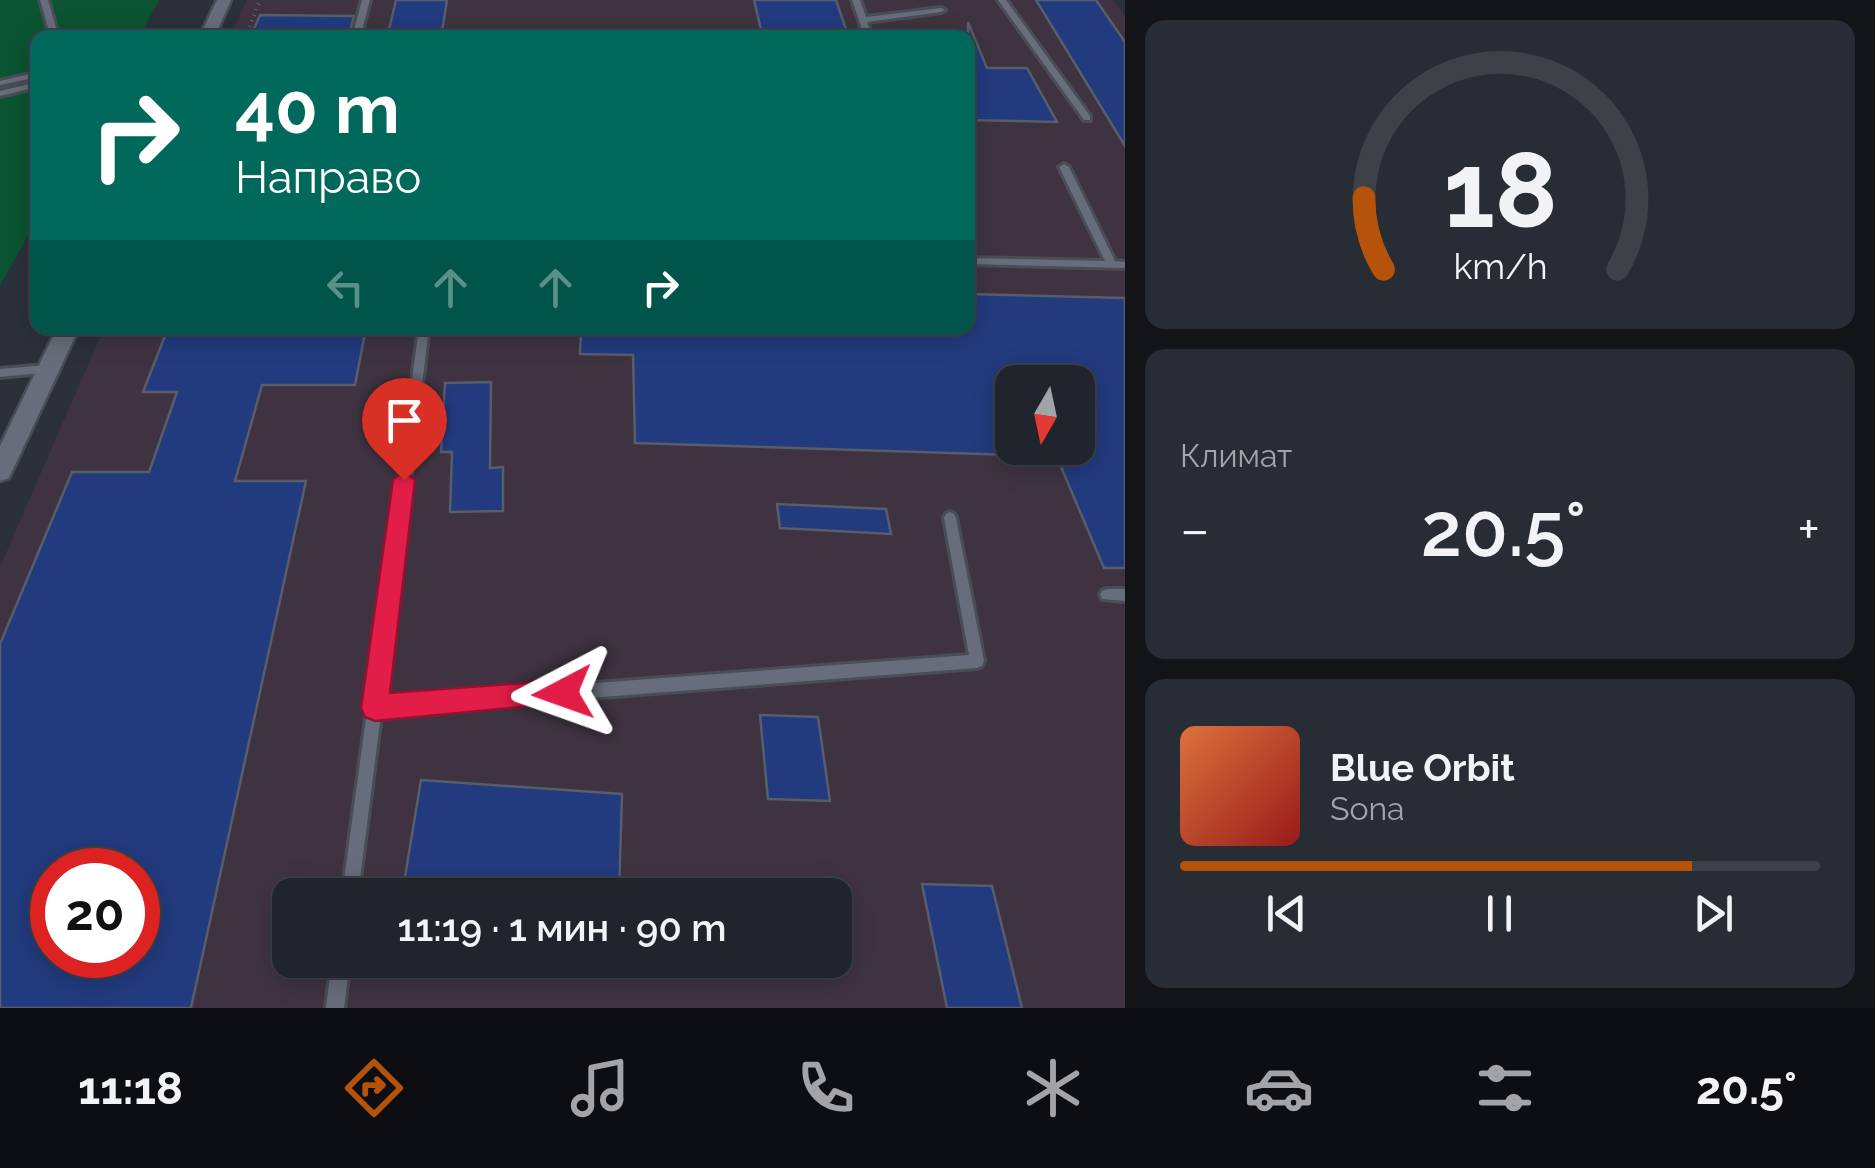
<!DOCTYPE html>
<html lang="ru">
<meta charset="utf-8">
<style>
:root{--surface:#20242c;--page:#282c34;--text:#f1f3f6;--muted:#a2a4a9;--line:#3d4148;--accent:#b45309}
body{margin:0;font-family:Raleway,sans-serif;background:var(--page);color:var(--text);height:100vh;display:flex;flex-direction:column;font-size:38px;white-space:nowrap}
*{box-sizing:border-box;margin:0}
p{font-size:32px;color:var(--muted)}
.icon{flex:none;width:55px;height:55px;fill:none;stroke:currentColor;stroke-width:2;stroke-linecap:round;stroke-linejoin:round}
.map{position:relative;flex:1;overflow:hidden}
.panel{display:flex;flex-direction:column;gap:20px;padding:20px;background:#121418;width:750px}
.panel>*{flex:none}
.banner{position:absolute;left:30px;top:30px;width:945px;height:305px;border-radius:20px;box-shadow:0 5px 25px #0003,0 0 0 2px var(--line);background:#00695c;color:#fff;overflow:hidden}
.needle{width:65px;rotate:189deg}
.fabs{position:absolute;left:995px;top:365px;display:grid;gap:20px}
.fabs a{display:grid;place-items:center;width:100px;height:100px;border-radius:20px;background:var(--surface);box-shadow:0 5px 25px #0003,0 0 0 2px var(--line);font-size:50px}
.speed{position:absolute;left:30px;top:848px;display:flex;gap:20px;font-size:50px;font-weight:700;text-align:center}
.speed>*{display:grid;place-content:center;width:130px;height:130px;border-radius:50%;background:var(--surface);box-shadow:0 5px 25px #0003,0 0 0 2px var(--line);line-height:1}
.speed .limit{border:15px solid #d22;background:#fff;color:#111}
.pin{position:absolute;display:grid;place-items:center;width:85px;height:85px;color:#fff;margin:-102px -42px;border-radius:50% 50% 50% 0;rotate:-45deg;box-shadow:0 0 10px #0007}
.pin .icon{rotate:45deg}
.me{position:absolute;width:110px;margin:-55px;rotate:266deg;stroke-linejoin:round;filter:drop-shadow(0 0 8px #0008)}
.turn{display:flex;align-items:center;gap:35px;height:210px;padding:0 40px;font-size:45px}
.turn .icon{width:130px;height:130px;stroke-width:2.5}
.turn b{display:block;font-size:70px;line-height:85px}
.lanes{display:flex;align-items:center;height:95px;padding:0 40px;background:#0003;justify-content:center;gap:50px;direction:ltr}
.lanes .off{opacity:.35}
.big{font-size:75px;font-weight:600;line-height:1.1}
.panel .card{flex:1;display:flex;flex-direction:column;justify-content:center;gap:15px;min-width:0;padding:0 35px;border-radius:20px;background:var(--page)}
.panel .dial{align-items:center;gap:0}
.dial svg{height:260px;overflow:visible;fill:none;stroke:var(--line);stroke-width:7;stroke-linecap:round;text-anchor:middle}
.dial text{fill:var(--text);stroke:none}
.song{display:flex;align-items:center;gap:30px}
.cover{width:120px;height:120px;border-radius:15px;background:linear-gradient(135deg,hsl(20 70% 55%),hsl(0 70% 35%))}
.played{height:10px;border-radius:5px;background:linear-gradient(90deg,var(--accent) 80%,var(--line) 80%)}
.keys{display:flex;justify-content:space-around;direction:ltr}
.heat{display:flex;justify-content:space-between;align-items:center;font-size:55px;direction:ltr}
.trip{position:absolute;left:272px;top:878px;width:580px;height:100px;border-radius:20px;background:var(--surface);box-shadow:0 5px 25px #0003,0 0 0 2px var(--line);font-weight:600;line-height:100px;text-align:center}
.menu{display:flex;height:160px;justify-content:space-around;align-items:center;background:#0d0e12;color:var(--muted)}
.menu .icon{width:70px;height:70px}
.menu .current{color:var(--accent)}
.menu b{font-size:45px;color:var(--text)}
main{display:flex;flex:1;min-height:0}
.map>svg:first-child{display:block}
.industrial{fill:#3f3341;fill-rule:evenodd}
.green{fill:#0a5433}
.building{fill:#223b7e;stroke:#575d6a;stroke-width:2.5;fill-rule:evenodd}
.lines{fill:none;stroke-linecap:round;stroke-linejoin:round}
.service-casing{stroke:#484d56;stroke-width:6}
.minor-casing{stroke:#484d56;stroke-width:5}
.path{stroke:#676b75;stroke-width:4;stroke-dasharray:1 5;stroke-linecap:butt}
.service{fill:#676d7a;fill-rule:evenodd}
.minor{fill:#676d7a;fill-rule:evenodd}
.route{fill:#e11d48;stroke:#92132f;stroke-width:2.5}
</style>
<main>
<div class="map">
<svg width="1125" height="1008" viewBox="0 0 1125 1008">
<rect width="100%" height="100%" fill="#2b303b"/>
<path class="industrial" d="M 247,0 L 1113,0 L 1125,16 L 1125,1008 L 0,1008 L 0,567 L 104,328 L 968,328 L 968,38 L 230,37 ZM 1012,382 L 1078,382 L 1078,448 L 1012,448 ZM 52,870 L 138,870 L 138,955 L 52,955 ZM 290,895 L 835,895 L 835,960 L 290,960 Z"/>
<path class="green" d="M 0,0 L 159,0 L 139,37 L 38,38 L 37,219 L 0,286 Z"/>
<path class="building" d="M 396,0 L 447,0 L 441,38 L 387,38 Z
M 754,0 L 836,0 L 849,38 L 763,38 Z
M 1036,0 L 1096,0 L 1125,42 L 1125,146 Z
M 260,15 L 354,16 L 348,38 L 250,38 Z
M 968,22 L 987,68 L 1027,68 L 1057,122 L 968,120 Z
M 968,294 L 1125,298 L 1125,568 L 1104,568 L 1053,448 L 1078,448 L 1078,382 L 1012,382 L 1012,455 L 635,443 L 633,355 L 580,354 L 581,328 L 968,328 Z
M 168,328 L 366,328 L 355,385 L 262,385 L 235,481 L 306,481 L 191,1008 L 0,1008 L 0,644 L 72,472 L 149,472 L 177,392 L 143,392 ZM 52,870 L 138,870 L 138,955 L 52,955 Z
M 491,382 L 490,468 L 503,467 L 503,511 L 450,512 L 452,452 L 441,452 L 445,383 Z
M 777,504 L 886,509 L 891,534 L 780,528 Z
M 760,715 L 818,717 L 830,801 L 768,799 Z
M 421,780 L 622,794 L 619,895 L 402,895 Z
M 922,884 L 992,886 L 1022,1008 L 947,1008 Z"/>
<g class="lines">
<defs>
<path id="service" d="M 40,0 L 48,0 L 59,38 L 51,38 Z
M 362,0 L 370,0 L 360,38 L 352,38 Z
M 852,0 L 860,0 L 866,17 L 941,8 L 945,10 L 941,12 L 867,22 L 873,38 L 865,38 Z
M 998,0 L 1006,0 L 1090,116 L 1090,120 L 1084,120 Z
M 38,72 L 38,77 L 0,85 L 0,81 Z
M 30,84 L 33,84 L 33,88 L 0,96 L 0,91 Z
M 1064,164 L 1069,167 L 1115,261 L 1125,262 L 1125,268 L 968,264 L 968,258 L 1105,261 L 1059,167 Z
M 419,328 L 429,328 L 383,699 L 969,655 L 944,518 L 946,514 L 950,512 L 954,514 L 956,518 L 984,661 L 982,666 L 977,668 L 381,714 L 358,895 L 342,895 Z
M 48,365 L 52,366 L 54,369 L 52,372 L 0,377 L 0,369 Z
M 1107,589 L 1125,589 L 1125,601 L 1102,599 L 1100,595 L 1102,591 Z
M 332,960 L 350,960 L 344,1008 L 326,1008 Z"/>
<path id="minor" d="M 217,0 L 231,0 L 214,38 L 199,38 Z
M 57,328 L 79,328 L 9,478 L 0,481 L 0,446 Z"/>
</defs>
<use href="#service" class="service-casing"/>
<use href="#minor" class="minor-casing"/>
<path class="path" d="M 245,38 L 260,0
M 277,38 L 279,32 L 301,33"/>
<use href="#service" class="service"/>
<use href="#minor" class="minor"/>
</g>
<path class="route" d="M 404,470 L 415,480 L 390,693 L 563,680 L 572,684 L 576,693 L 572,702 L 375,721 L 365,717 L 361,708 L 393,480 Z"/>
</svg>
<div class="fabs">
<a><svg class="needle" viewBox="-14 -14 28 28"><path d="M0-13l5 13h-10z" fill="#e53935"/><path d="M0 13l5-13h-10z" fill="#a2a4a9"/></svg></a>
</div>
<div class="speed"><div class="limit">20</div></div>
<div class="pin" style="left:404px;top:480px;background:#d93025"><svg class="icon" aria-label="arrive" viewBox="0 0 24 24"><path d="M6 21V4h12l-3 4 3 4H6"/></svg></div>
<svg class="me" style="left:563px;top:693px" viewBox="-20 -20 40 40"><path d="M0-17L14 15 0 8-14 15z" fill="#e11d48" stroke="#fff" stroke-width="4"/></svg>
<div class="trip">11:19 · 1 мин · 90 m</div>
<div class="banner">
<div class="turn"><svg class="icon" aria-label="right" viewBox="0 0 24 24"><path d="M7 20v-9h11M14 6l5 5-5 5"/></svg><div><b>40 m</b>Направо</div></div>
<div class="lanes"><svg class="icon off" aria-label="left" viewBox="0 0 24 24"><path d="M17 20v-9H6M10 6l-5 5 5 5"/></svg><svg class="icon off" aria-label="ahead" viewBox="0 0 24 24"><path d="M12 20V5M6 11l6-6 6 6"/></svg><svg class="icon off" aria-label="ahead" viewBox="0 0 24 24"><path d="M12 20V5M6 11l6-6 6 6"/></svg><svg class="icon" aria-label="right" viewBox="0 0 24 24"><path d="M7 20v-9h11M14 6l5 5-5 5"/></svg></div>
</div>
</div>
<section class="panel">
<div class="card dial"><svg viewBox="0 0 100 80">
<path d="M14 69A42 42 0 1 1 86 69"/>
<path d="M14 69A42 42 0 0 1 8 47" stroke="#b45309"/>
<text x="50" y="56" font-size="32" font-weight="700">18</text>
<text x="50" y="72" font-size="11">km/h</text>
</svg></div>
<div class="card"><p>Климат</p>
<div class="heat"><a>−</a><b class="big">20.5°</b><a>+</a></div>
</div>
<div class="card">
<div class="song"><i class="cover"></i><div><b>Blue Orbit</b><p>Sona</p></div></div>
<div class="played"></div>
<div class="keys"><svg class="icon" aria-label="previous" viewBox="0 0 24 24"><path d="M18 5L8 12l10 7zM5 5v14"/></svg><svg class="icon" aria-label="pause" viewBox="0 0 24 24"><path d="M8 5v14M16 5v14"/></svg><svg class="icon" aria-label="next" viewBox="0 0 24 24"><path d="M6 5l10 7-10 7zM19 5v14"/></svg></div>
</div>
</section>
</main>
<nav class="menu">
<b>11:18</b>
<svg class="icon current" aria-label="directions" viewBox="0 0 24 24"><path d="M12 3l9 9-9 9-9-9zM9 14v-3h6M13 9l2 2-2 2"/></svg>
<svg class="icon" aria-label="music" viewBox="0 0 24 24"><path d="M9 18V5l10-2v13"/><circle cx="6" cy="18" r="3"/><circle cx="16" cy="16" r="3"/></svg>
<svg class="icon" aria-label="phone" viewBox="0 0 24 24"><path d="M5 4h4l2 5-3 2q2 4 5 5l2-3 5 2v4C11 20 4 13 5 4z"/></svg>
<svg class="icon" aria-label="climate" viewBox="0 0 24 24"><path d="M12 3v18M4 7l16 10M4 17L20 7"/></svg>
<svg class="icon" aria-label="car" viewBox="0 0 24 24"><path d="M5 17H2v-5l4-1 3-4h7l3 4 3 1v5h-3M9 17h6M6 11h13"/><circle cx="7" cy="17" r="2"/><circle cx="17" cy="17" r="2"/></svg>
<svg class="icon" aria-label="filters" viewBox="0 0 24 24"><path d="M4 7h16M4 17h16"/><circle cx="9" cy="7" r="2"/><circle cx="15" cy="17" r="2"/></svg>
<b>20.5°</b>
</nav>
